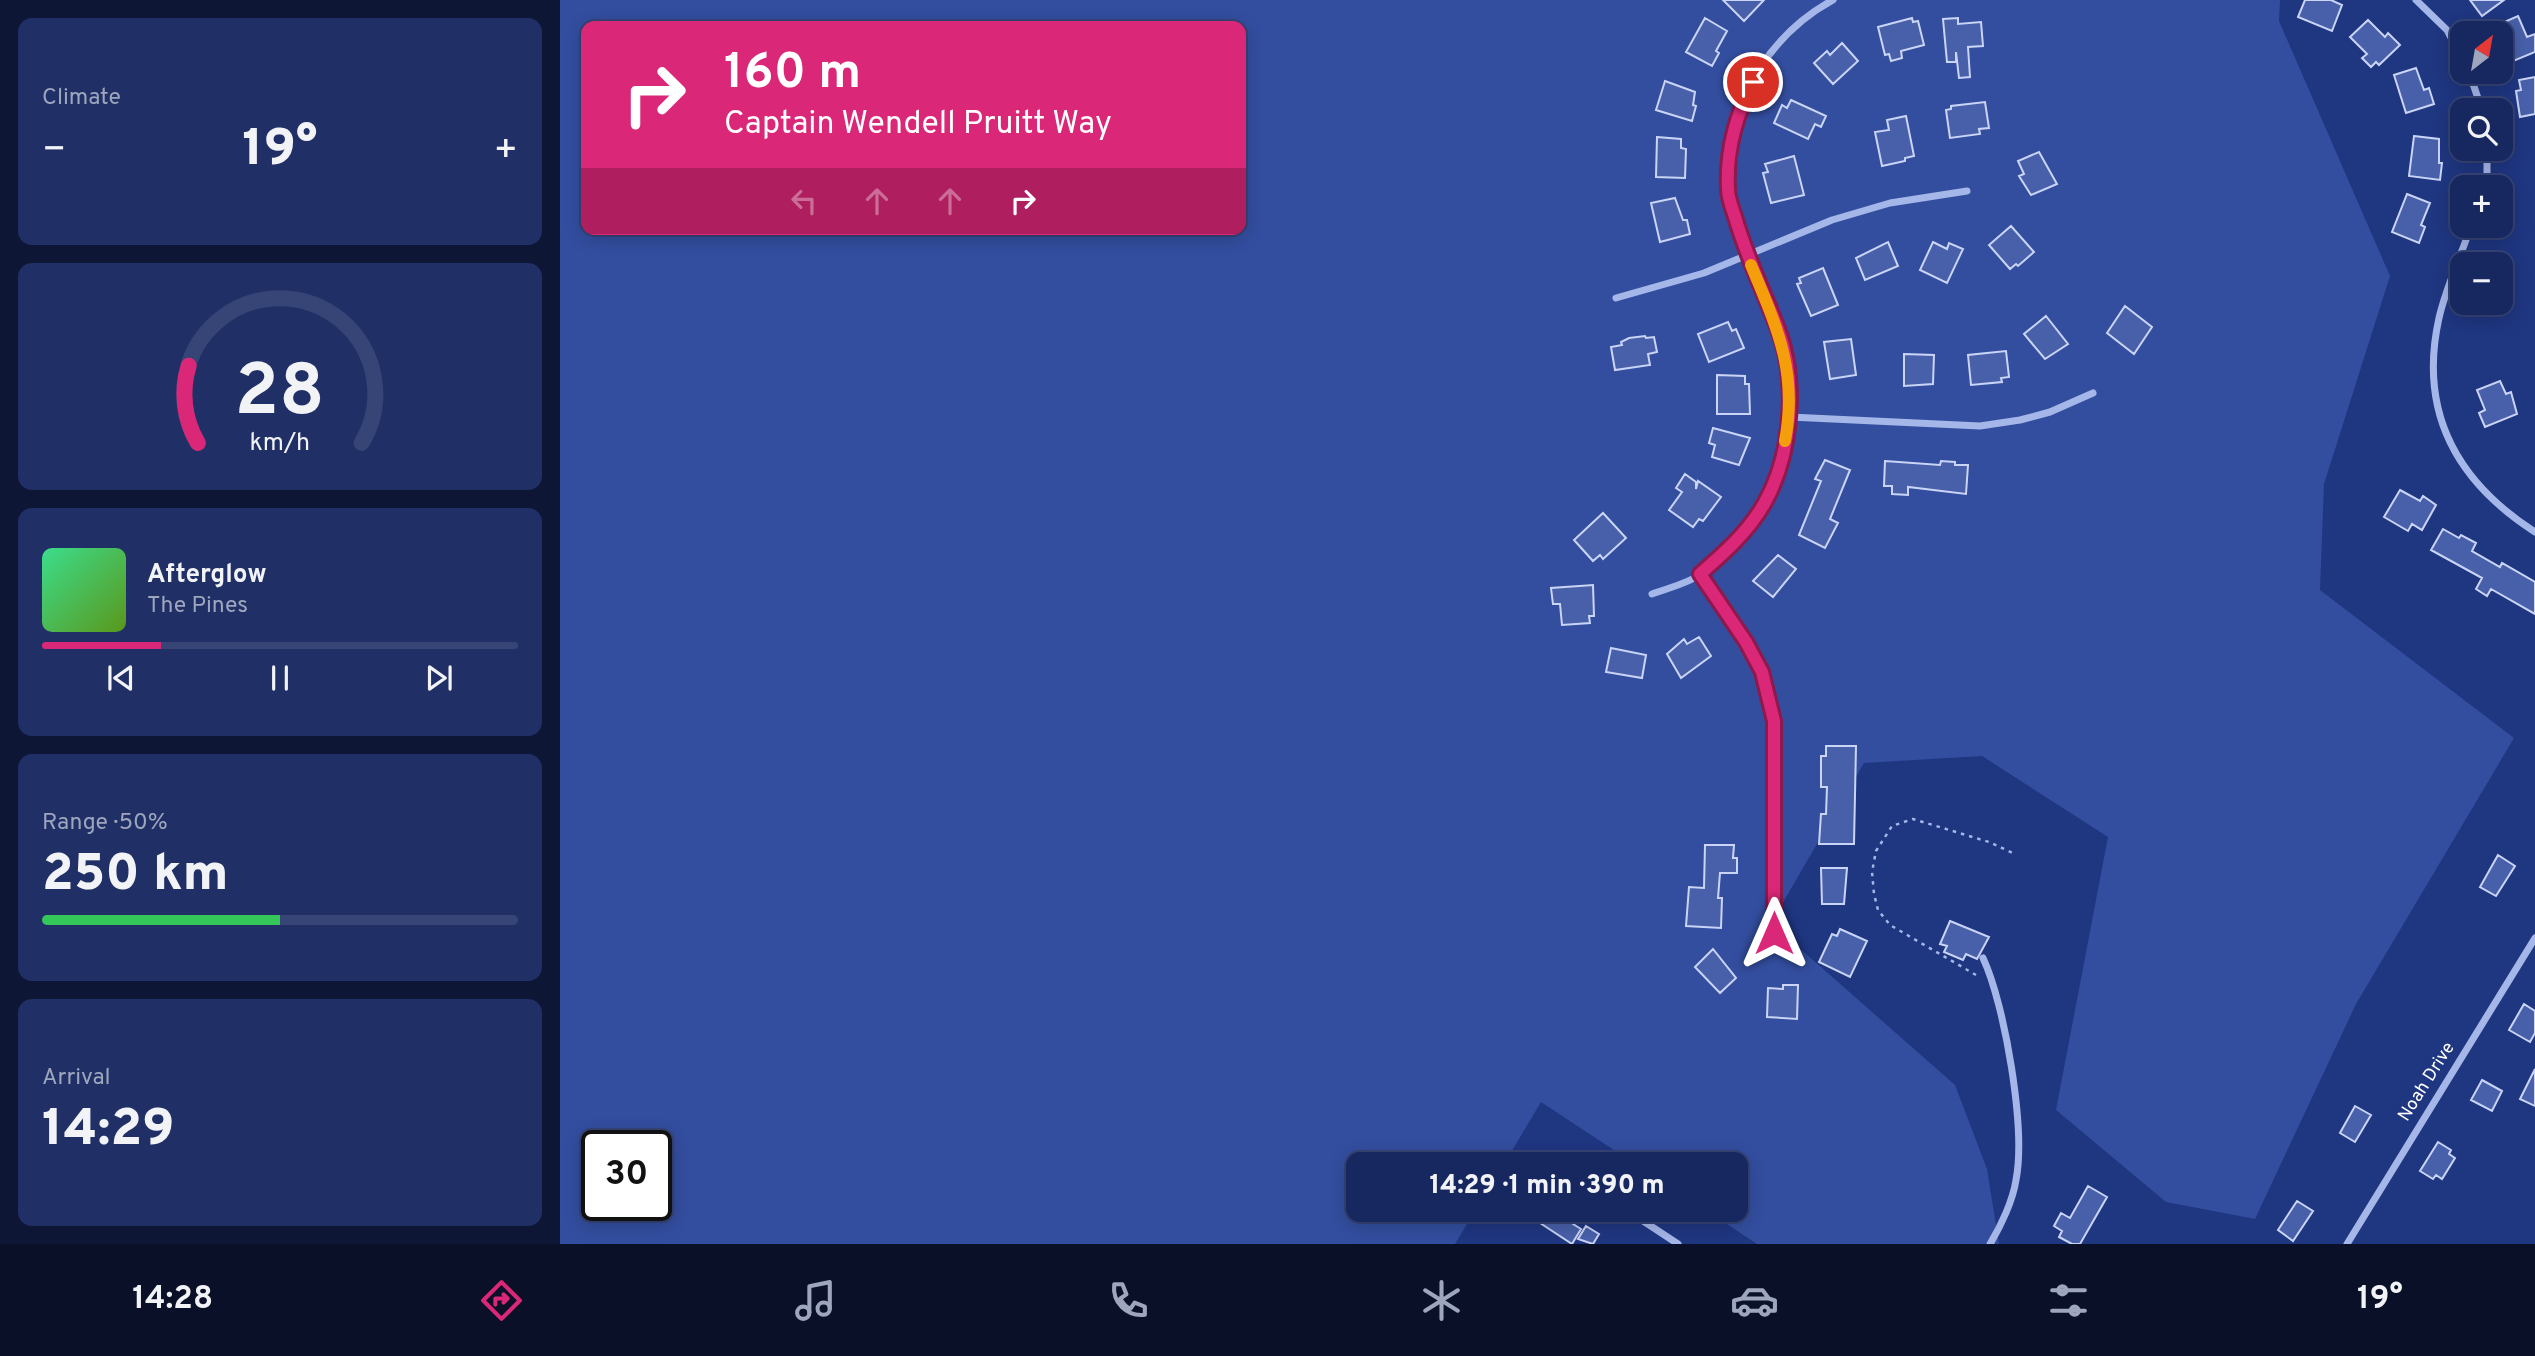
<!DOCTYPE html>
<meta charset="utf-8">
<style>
:root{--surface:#172861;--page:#203067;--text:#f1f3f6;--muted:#9ea6bd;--line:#364476;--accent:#db2777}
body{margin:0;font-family:Overpass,sans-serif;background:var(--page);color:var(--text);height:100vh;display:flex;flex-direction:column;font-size:26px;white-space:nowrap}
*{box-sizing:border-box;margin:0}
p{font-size:23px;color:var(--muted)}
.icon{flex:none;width:38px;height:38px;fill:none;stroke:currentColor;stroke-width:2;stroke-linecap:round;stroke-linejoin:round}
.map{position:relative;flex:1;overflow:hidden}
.drawer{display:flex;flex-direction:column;gap:18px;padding:18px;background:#0d1635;width:560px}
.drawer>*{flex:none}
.banner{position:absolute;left:21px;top:21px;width:665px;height:214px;border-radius:14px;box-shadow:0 4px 18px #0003,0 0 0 2px var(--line);background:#db2777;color:#fff;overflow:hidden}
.needle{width:46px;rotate:31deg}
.fabs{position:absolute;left:1890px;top:21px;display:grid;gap:14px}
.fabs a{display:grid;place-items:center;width:63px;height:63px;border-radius:14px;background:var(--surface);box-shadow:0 4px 18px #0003,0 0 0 2px var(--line);font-size:35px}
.speed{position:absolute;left:21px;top:1130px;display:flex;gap:14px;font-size:35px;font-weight:700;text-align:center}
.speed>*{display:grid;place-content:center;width:91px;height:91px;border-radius:50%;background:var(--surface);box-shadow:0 4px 18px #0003,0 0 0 2px var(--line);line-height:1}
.speed .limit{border:4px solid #111;border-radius:10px;background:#fff;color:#111}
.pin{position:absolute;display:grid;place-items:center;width:60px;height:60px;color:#fff;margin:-30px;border:4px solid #fff;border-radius:50%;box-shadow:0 2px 7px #0007}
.me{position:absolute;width:77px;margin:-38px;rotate:0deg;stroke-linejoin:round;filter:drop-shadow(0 0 5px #0008)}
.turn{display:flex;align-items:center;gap:24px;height:147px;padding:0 28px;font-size:32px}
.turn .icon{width:91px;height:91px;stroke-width:2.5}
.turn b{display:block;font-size:49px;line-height:60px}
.lanes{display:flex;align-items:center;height:66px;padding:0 28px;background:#0003;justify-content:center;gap:35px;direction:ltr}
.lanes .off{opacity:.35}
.big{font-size:52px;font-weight:800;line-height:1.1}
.drawer .tile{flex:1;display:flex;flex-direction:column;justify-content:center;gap:10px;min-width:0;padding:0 24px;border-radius:14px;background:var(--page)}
.drawer .dial{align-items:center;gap:0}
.dial svg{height:182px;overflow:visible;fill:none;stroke:var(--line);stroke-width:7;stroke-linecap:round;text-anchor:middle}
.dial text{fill:var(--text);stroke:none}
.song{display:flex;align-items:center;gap:21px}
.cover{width:84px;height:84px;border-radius:10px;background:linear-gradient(135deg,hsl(150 70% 55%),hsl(90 70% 35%))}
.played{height:7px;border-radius:4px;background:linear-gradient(90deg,var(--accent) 25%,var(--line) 25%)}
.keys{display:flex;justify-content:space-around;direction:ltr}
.heat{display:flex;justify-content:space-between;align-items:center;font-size:38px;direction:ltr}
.charge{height:10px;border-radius:5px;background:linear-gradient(90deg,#34c759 50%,var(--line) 0)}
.trip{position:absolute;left:786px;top:1152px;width:402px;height:70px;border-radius:14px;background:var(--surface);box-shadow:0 4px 18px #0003,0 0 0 2px var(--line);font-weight:800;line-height:70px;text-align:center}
.tabs{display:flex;height:112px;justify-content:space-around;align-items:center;background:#091027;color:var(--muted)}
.tabs .icon{width:49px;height:49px}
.tabs .selected{color:var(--accent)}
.tabs b{font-size:32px;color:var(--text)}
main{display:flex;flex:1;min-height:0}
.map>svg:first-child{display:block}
.green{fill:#334e9f;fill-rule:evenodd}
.building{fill:#4860aa;stroke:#c9d4f6;stroke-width:2}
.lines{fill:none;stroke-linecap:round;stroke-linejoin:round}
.path{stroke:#a5b6e8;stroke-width:2.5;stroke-dasharray:3.5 5;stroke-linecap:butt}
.minor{stroke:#a5b6e8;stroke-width:7}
.route-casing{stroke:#8e194d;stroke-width:18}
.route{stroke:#db2777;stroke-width:12}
.slow{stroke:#f59e0b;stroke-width:12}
.labels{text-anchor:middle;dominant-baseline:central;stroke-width:5;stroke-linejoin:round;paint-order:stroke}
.street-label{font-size:18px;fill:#fff;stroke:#1f3681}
</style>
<main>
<section class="drawer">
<div class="tile"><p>Climate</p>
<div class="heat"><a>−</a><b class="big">19°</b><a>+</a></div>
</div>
<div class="tile dial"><svg viewBox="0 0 100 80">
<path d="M14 69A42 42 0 1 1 86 69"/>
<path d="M14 69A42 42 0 0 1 10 35" stroke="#db2777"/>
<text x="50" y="56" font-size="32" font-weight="700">28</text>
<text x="50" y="72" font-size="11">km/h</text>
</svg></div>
<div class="tile">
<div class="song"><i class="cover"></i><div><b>Afterglow</b><p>The Pines</p></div></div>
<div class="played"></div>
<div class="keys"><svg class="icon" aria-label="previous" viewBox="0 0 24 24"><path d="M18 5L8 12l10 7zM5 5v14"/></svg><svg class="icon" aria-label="pause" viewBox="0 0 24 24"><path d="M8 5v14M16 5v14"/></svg><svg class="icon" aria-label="next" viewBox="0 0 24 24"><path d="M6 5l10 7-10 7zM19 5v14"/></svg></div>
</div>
<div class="tile"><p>Range · 50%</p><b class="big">250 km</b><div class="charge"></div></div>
<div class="tile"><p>Arrival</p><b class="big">14:29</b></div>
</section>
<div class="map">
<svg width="1975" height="1244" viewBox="0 0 1975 1244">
<rect width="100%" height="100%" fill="#1f3681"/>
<path class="green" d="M 0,0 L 1720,0 L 1719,21 L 1830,276 L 1764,484 L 1760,590 L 1954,738 L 1796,1004 L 1695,1219 L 1606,1202 L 1496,1110 L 1548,837 L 1422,756 L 1304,763 L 1211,923 L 1395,1085 L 1427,1169 L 1439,1244 L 1197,1244 L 1144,1209 L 1176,1209 L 1176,1164 L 1075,1164 L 981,1102 L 944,1164 L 798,1164 L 798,1209 L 916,1209 L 895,1244 L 0,1244 ZM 26,26 L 681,26 L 681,229 L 26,229 ZM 37,1146 L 96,1146 L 96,1206 L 37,1206 Z"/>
<path class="building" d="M 1163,0 L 1204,0 L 1184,21 Z
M 1745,0 L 1771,0 L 1782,5 L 1772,31 L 1738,17 Z
M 1910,0 L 1944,0 L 1922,16 Z
M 1958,16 L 1967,37 L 1975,34 L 1975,52 L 1946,64 L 1941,51 L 1941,33 L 1938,33 L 1935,26 Z
M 1145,18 L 1167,31 L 1156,51 L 1159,53 L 1152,66 L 1126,52 Z
M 1352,18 L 1353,22 L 1358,21 L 1364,45 L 1341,51 L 1342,58 L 1331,61 L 1329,54 L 1325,55 L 1318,27 Z
M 1398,18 L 1398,24 L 1421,22 L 1423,46 L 1408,47 L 1410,77 L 1399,78 L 1396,52 L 1396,62 L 1387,62 L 1383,19 Z
M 1808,20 L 1825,37 L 1828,33 L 1840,45 L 1819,65 L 1816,62 L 1811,67 L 1802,58 L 1807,54 L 1790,37 Z
M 1282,43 L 1298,61 L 1273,84 L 1254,63 L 1267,51 L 1270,55 Z
M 1856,68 L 1864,90 L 1869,88 L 1874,104 L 1846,113 L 1834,75 Z
M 1975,77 L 1975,114 L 1960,117 L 1956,91 L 1961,90 L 1959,80 Z
M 1105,81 L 1135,92 L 1133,105 L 1136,106 L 1132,121 L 1096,110 Z
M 1231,100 L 1266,116 L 1261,127 L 1255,124 L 1248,139 L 1214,123 L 1222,105 L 1227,108 Z
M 1425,102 L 1429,128 L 1419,129 L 1420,134 L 1390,138 L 1386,110 L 1391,109 L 1391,106 Z
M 1346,116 L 1354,156 L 1345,158 L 1345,161 L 1322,166 L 1315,132 L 1329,130 L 1327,120 Z
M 1854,136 L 1879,139 L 1879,163 L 1882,163 L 1880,180 L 1849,176 Z
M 1097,137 L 1121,139 L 1121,148 L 1126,149 L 1125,178 L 1096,177 Z
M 1479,152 L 1497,184 L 1471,195 L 1459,176 L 1464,174 L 1458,161 Z
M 1234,156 L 1244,195 L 1211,203 L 1203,173 L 1208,172 L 1205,164 Z
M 1847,194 L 1870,203 L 1861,225 L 1865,227 L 1859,243 L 1832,232 Z
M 1115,198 L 1123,220 L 1127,220 L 1130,234 L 1100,242 L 1091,203 Z
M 1451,226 L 1474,252 L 1458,266 L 1456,264 L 1450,269 L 1429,245 Z
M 1328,242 L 1338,266 L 1305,280 L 1296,258 Z
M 1373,242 L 1387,249 L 1389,243 L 1403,249 L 1387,283 L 1360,270 Z
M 1263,268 L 1278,305 L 1251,316 L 1237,284 L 1241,283 L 1239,278 Z
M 1565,306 L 1592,327 L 1574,354 L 1547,333 Z
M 1486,316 L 1508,344 L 1485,359 L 1464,334 Z
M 1168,322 L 1172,331 L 1176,329 L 1184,348 L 1149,362 L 1138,334 Z
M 1085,336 L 1086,338 L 1094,337 L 1097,352 L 1088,354 L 1090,365 L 1055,370 L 1051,347 L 1062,345 L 1061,342 L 1069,338 Z
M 1291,339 L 1296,375 L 1270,379 L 1264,342 Z
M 1446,351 L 1449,377 L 1441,378 L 1442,382 L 1411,385 L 1408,355 Z
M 1344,354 L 1374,355 L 1373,384 L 1344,386 Z
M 1157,375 L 1185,376 L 1185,384 L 1189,384 L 1190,414 L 1157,414 Z
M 1940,381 L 1946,394 L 1951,392 L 1957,414 L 1925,427 L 1919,413 L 1925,410 L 1917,390 Z
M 1153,428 L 1190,438 L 1179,465 L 1152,457 L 1155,445 L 1149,443 Z
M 1265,460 L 1290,470 L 1270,519 L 1278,523 L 1265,548 L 1239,535 L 1261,481 L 1255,479 Z
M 1325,461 L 1380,465 L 1381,461 L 1395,462 L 1395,465 L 1408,465 L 1406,494 L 1348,487 L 1348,495 L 1332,494 L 1332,486 L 1324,486 Z
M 1125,474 L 1136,482 L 1136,489 L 1138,481 L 1161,497 L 1143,521 L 1139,519 L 1133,527 L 1109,510 L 1122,492 L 1116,488 Z
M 1840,490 L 1860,501 L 1863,496 L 1876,505 L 1862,530 L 1852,524 L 1848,531 L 1824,517 Z
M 1043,513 L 1066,538 L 1043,559 L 1040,555 L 1033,561 L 1014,540 Z
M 1883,529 L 1899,538 L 1901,535 L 1916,543 L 1912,551 L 1940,567 L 1942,563 L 1975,582 L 1975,614 L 1931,589 L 1927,596 L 1916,589 L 1922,578 L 1871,550 Z
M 1218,555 L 1236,569 L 1213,597 L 1193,581 Z
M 1033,585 L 1034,616 L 1029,616 L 1030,623 L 1002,625 L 1000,604 L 993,604 L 991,588 Z
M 1139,637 L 1151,656 L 1121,678 L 1107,654 L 1124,639 L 1127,644 Z
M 1051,648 L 1086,655 L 1082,678 L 1046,672 Z
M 1266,746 L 1296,746 L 1294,844 L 1259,844 L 1261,814 L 1266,814 L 1267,787 L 1261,787 L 1261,756 L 1266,756 Z
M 1145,845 L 1174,845 L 1173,858 L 1177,858 L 1177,873 L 1160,873 L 1158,898 L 1162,898 L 1161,928 L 1126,926 L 1129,887 L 1144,888 Z
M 1938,855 L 1955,866 L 1936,896 L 1920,887 Z
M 1261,868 L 1287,868 L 1284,904 L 1262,904 Z
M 1390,921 L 1429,937 L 1417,959 L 1406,954 L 1403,960 L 1384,952 L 1387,946 L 1380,944 Z
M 1280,929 L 1307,941 L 1290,977 L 1259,962 L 1272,934 L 1277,936 Z
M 1153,949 L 1176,978 L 1160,993 L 1135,967 Z
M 1223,985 L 1238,985 L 1237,1019 L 1207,1017 L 1208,988 L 1223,989 Z
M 1964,1004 L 1975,1011 L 1975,1033 L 1970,1042 L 1949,1030 Z
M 1975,1069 L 1975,1106 L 1960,1099 Z
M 1922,1080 L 1942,1091 L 1932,1111 L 1911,1100 Z
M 1795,1106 L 1811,1115 L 1795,1142 L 1780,1133 Z
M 1878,1142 L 1891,1150 L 1889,1154 L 1895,1158 L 1882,1179 L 1876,1175 L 1873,1179 L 1860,1171 Z
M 1528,1186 L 1547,1197 L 1520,1244 L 1512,1244 L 1499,1237 L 1502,1231 L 1494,1226 L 1501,1213 L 1510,1218 Z
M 1737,1201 L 1753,1211 L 1733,1241 L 1718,1230 Z
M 980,1209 L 989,1209 L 1021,1229 L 1012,1244 L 974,1219 Z
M 1026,1226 L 1039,1234 L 1033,1244 L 1018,1239 Z"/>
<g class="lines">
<path class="path" d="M 1416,975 L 1330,925 L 1318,910 L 1314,894 L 1312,872 L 1316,851 L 1332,826 L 1353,819 L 1429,842 L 1455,854"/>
<path class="minor" d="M 1856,0 L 1887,30 L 1902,59
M 1909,72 L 1922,110
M 1924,187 L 1927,178 L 1927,149
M 1911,226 C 1901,256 1886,287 1879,318 C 1858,412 1896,481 1975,532
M 1056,298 L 1144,273 L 1272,220 L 1330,203 L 1407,191
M 1230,417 L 1420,426 L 1460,420 L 1490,412 L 1533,393
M 1140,574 L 1186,642 L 1202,672 L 1215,721 L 1214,933
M 1092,594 C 1108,588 1127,584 1141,574 C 1218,519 1244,422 1220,333 C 1215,317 1206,300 1199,284 C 1186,256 1175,225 1169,194 C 1167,184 1169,172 1169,162 C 1172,95 1214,32 1273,0
M 1423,958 C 1445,1005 1466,1129 1456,1180 C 1453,1200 1441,1226 1430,1244
M 1065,1209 L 1118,1244
M 1787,1244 L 1975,938"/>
</g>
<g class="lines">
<defs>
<path id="route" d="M 1193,82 C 1176,115 1166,151 1168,189 C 1168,199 1173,210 1176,220 C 1187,258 1204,292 1218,329 C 1238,381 1232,455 1204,504 C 1188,532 1164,553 1140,574 L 1186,642 L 1202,672 L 1214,721 L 1214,933"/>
</defs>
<use href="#route" class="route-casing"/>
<use href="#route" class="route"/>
<path class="slow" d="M 1191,265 C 1217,327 1238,372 1225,441"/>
</g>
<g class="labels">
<g class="street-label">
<text transform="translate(1867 1082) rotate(-58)">Noah Drive</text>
</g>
</g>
</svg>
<div class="fabs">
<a><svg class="needle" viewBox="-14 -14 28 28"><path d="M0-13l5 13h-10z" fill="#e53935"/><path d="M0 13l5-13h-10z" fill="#9ea6bd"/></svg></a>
<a><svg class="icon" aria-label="search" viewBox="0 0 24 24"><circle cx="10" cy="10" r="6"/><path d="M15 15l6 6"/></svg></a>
<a>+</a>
<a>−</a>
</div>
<div class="speed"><div class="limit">30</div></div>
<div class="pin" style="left:1193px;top:82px;background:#d93025"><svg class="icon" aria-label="arrive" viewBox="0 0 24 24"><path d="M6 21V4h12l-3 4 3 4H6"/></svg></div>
<svg class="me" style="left:1214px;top:933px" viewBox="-20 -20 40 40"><path d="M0-17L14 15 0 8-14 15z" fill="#db2777" stroke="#fff" stroke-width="4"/></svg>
<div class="trip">14:29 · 1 min · 390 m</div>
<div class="banner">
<div class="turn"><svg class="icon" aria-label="right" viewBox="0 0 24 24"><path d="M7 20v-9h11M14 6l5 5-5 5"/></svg><div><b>160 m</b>Captain Wendell Pruitt Way</div></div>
<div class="lanes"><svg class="icon off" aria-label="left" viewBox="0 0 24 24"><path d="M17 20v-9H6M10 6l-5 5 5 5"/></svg><svg class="icon off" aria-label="ahead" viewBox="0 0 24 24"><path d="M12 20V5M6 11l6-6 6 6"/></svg><svg class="icon off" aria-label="ahead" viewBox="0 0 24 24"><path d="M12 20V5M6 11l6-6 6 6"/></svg><svg class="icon" aria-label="right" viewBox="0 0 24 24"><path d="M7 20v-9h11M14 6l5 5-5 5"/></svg></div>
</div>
</div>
</main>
<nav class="tabs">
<b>14:28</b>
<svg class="icon selected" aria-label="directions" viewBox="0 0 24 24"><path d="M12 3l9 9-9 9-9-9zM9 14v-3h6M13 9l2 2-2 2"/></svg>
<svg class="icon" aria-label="music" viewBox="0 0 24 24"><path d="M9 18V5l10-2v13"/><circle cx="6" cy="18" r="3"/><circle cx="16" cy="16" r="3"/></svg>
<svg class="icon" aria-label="phone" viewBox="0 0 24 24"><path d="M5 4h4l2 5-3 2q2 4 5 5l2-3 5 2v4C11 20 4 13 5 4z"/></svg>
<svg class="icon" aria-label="climate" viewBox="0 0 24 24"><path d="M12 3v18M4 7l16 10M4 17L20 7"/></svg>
<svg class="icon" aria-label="car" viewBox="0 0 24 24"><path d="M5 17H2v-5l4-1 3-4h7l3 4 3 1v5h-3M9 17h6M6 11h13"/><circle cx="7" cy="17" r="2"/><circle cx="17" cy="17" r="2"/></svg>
<svg class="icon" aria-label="filters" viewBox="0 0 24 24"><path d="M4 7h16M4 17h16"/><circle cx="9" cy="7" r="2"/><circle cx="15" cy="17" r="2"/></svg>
<b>19°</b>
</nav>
